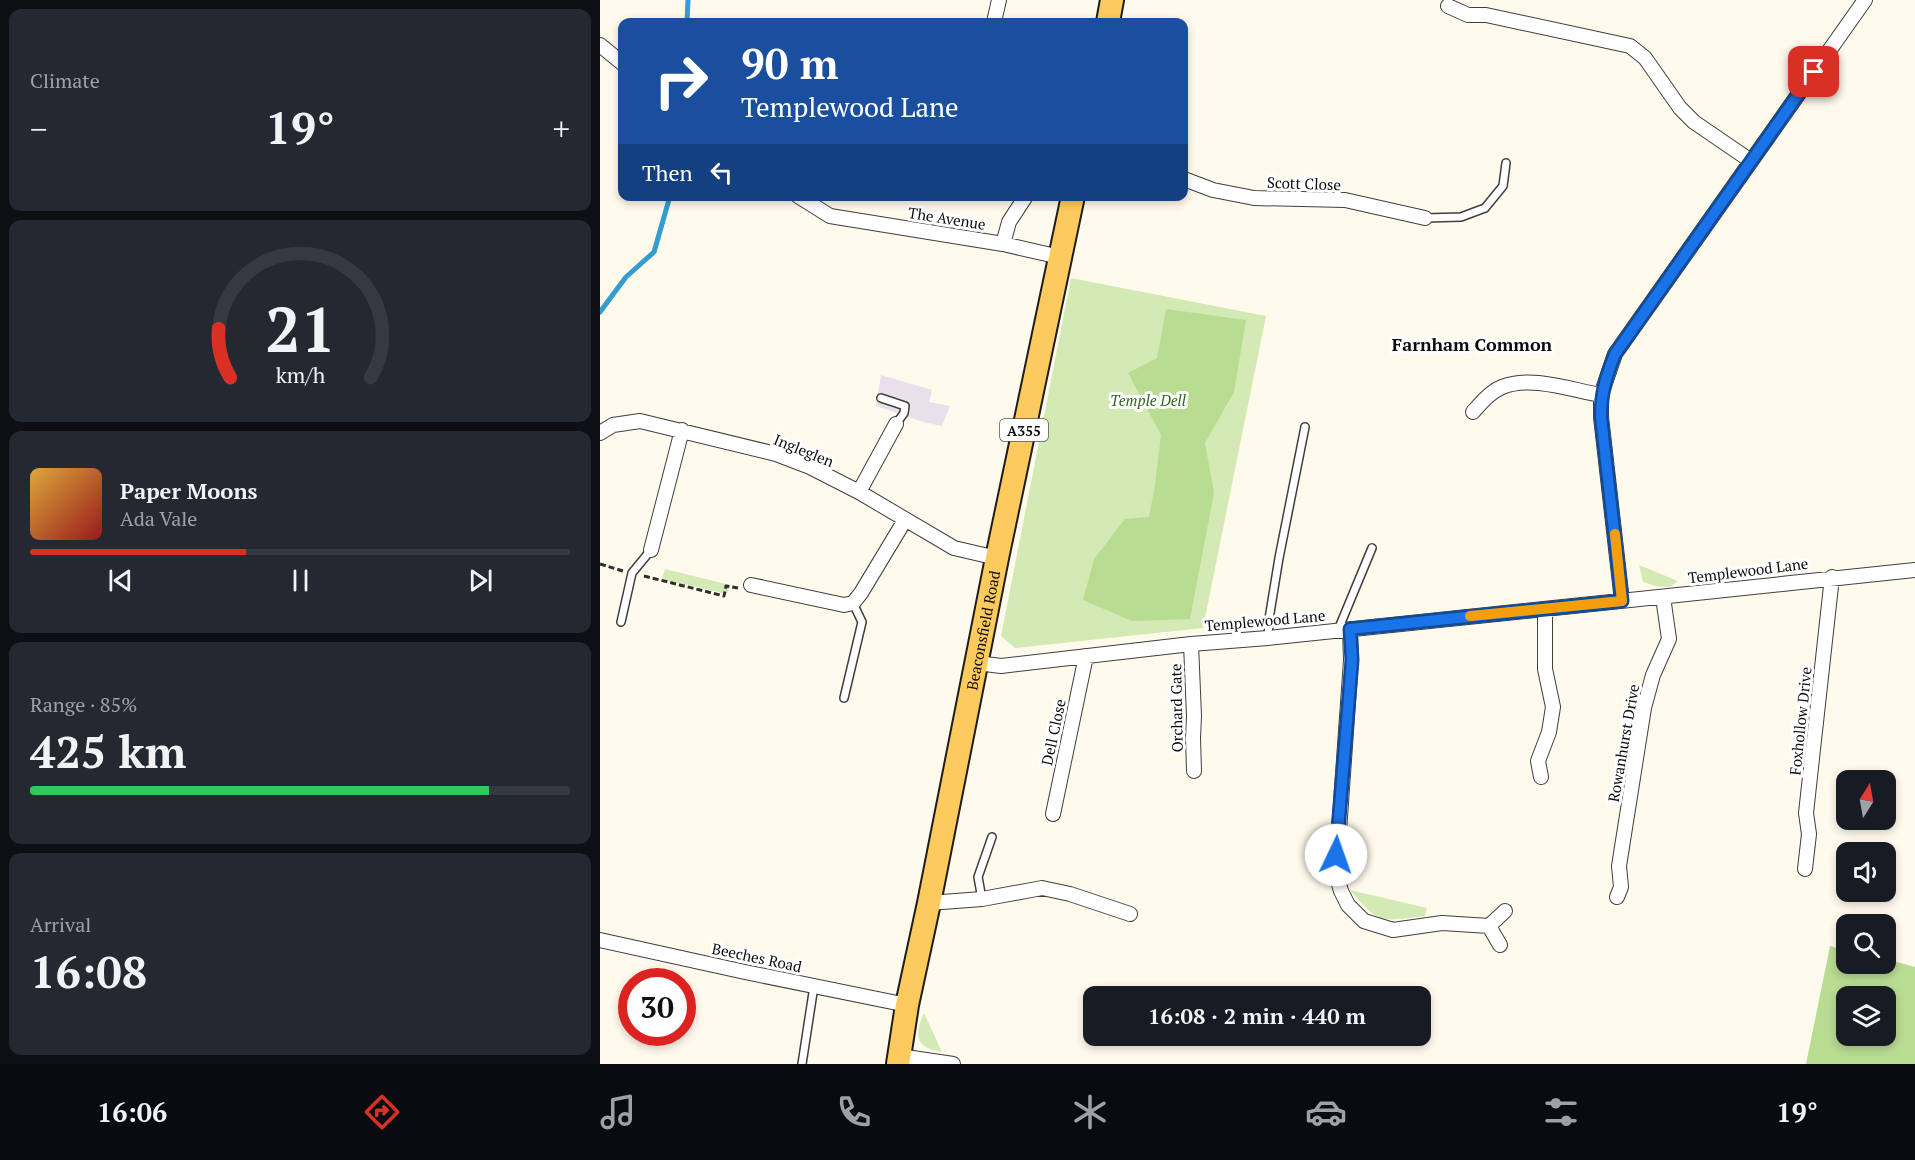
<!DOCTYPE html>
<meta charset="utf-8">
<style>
:root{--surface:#171b24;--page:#242831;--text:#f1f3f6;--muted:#9ea1a6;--line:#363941;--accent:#d93025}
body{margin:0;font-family:"PT Serif",serif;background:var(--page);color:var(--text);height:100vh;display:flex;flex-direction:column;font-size:22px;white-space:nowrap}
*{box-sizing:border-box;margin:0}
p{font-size:20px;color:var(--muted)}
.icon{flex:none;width:33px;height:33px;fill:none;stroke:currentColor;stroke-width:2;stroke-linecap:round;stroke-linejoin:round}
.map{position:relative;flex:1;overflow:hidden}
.details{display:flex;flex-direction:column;gap:9px;padding:9px;background:#0d0f14;width:600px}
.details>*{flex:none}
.top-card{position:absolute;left:18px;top:18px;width:570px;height:183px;border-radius:12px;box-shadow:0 3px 9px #0003;background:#1a4fa0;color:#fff;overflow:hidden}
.needle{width:39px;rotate:11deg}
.controls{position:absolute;left:1236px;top:770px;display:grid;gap:12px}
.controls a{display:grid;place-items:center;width:60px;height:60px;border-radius:12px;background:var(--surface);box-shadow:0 3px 9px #0003;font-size:30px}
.speed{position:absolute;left:18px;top:968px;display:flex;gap:12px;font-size:30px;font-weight:700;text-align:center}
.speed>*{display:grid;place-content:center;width:78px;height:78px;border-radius:50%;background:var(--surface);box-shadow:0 3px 9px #0003;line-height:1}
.speed .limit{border:9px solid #d22;background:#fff;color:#111}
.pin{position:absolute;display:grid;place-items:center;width:51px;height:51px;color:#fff;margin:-26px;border-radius:12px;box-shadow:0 3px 9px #0006}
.me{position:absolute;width:66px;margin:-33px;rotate:3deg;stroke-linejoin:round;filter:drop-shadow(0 0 4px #0008)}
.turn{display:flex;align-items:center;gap:21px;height:126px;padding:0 24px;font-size:27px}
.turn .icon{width:78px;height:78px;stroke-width:2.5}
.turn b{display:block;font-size:42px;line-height:51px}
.then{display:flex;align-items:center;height:57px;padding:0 24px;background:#0003;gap:12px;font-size:22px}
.big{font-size:45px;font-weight:800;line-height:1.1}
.details .widget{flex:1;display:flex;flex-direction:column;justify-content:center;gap:9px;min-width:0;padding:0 21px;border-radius:12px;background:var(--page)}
.details .dial{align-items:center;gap:0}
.dial svg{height:156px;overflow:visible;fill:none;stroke:var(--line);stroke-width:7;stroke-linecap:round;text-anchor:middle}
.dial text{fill:var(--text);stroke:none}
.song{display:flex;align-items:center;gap:18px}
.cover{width:72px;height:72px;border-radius:9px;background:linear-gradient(135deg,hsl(40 70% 55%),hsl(0 70% 35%))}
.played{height:6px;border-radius:3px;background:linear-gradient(90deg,var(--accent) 40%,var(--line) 40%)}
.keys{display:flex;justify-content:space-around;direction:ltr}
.heat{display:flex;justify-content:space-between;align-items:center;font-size:33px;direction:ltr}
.charge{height:9px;border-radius:4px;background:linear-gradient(90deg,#34c759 85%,var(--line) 0)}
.trip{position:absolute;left:483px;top:986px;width:348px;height:60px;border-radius:12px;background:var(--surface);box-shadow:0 3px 9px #0003;font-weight:800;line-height:60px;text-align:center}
.dock{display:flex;height:96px;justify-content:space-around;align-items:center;background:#090b0e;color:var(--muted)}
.dock .icon{width:42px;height:42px}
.dock .active{color:var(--accent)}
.dock b{font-size:27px;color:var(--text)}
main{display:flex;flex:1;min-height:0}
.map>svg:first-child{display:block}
.industrial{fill:#eae0ec}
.green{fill:#d4eab4}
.forest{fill:#b9dc93;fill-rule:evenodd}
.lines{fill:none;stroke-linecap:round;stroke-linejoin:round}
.stream{stroke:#339dd2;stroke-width:5}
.service-casing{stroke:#3f3f3f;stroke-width:10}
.minor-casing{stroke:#3f3f3f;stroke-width:16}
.primary-casing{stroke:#1d1d1d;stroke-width:26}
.path{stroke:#2e2e2e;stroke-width:3;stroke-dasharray:6 3;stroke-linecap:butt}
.service{stroke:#fff;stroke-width:7}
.minor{stroke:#fff;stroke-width:14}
.primary{stroke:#fdcb5d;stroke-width:22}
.route-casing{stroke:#114b97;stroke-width:15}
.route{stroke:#1a73e8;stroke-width:10}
.slow{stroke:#f59e0b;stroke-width:10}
.labels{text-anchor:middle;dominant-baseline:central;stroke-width:6;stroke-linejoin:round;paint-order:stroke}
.shield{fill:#fff;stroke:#555;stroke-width:1.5}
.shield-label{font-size:14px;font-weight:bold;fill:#0c0c0c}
.street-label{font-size:15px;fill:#0c0c0c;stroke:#fff}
.park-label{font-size:15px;font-style:italic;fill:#2f661b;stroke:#fff}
.quarter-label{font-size:18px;font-weight:bold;fill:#0c0c0c;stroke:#fff}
</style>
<main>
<section class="details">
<div class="widget"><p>Climate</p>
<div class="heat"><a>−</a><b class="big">19°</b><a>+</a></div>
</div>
<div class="widget dial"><svg viewBox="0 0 100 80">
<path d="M14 69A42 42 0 1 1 86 69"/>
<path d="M14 69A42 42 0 0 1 8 44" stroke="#d93025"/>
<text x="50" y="56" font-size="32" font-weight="700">21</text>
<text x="50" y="72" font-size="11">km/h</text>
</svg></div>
<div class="widget">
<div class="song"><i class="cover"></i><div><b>Paper Moons</b><p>Ada Vale</p></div></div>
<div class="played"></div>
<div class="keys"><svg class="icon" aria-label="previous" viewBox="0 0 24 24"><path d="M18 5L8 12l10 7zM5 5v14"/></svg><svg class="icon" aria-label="pause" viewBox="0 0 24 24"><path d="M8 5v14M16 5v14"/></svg><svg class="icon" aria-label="next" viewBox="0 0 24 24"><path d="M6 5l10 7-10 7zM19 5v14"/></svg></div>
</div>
<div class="widget"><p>Range · 85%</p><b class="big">425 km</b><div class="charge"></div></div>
<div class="widget"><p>Arrival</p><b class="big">16:08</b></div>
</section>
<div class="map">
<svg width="1315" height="1064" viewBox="0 0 1315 1064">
<rect width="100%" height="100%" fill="#fffaec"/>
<path class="industrial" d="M 281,375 L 332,390 L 329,402 L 350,406 L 342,426 L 323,422 L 276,406 Z"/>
<path class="green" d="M 471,278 L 666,316 L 603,628 L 415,648 L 401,636 Z
M 1039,565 L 1078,581 L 1070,587 L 1055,586 L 1043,582 Z
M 65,569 L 130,585 L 127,594 L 62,579 Z
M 750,890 L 827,908 L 825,916 C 781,921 779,925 750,890 Z
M 324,1013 L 342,1052 C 315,1048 314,1035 324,1013 Z"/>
<path class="forest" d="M 566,309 L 646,320 L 634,392 L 605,443 L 614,493 L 590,619 L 532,621 L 483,600 L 494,559 L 525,519 L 549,517 L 555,485 L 561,435 L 528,373 L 557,358 Z
M 1230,946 L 1246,950 L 1246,963 L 1286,963 L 1286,959 L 1315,967 L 1315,1064 L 1206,1064 ZM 1246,996 L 1286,996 L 1286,1035 L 1246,1035 Z"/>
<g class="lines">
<path class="stream" d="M 87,22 L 88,0
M 0,312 L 26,277 L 54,252 L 70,196"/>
<defs>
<path id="service" d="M 825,218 L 861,217 L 885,208 L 903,186 L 906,163
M 281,398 L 305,406 L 304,413 L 296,424
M 21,622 L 32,573 L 51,550
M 738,630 L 772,548
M 668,638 L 669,619 L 679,558 L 705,427
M 244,698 L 262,622 L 253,603
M 382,899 L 378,877 L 392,837
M 202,1064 L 214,986"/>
<path id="minor" d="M 848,6 L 868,15 L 886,15 L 1030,46 L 1045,58 L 1080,108 L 1094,122 L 1151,161
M 394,22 L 399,0
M 0,45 L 22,63
M 584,179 L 613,190 L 654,198 L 745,200 L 825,218
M 198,196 L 230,216 L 403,244 L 460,257
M 403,244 L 409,222 L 426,196
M 873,412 C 881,403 890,392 902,387 C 931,375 971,390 1001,395
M 0,433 L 13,425 L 40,421 L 176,454 L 210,467 L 259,492 L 354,548 L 397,558
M 259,492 L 296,424
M 51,550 L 82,430
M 151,585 L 244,605 L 253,603 L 261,593 L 305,520
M 1022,601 L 1001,417 L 1001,395 L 1015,354 L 1265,0
M 750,629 L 751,660 L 736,874 L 741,891 L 748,905 L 764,921 L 793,930 L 842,923 L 889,926 L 905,911
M 591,644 L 594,716 L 593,738 L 594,771
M 377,663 L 401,666 L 591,644 L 668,638 L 1315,570
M 941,777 L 938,761 L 949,732 L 953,707 L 945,669 L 945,609
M 453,814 L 486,656
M 1205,869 L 1209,834 L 1206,813 L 1232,577
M 1017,897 L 1021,887 L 1019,866 L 1044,708 L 1053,675 L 1069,639 L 1063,597
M 329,903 L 382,899 L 442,888 L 470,894 L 530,914
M 889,926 L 900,945
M 0,940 L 145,972 L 307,1005
M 299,1056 L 353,1064"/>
<g id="primary">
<path d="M 508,22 L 512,0"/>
<path id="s1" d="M 298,1064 L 307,1005 L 329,903 L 397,558 L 473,196"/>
</g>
</defs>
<use href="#service" class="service-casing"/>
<use href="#minor" class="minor-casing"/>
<use href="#primary" class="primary-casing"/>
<path class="path" d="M 0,564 L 23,571
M 44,576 L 124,596 L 126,586 L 138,588"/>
<use href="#service" class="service"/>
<use href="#minor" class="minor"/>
<use href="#primary" class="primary"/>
</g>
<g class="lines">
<defs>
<path id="route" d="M 736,855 L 752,660 L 750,629 L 1022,601 L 1001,417 C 1001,392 1006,377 1015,354 L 1214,72"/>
</defs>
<use href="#route" class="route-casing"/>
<use href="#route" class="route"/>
<path class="slow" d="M 870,616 L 1022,601 L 1015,534"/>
</g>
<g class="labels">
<rect class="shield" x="400" y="419" width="48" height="22" rx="4.5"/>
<g class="shield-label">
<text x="424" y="430">A355</text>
</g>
<g class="street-label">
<text transform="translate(704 183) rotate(2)">Scott Close</text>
<text transform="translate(347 218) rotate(9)">The Avenue</text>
<text transform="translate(204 450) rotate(22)">Ingleglen</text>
<text transform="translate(1148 570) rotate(-7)">Templewood Lane</text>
<text transform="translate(665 620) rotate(-5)">Templewood Lane</text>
<text stroke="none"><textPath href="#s1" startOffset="442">Beaconsfield Road</textPath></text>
<text transform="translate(576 708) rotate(-91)">Orchard Gate</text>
<text transform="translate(1200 721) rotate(-84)">Foxhollow Drive</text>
<text transform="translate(453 732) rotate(-78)">Dell Close</text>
<text transform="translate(1023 743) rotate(-80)">Rowanhurst Drive</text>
<text transform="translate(157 957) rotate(12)">Beeches Road</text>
</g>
<g class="park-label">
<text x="548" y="400">Temple Dell</text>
</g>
<g class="quarter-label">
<text x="872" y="344">Farnham Common</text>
</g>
</g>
</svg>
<div class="controls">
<a><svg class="needle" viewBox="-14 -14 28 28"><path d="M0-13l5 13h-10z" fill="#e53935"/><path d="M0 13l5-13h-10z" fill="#9ea1a6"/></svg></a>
<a><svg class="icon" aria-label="sound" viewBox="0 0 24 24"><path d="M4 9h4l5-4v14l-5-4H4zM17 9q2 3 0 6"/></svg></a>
<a><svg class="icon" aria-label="search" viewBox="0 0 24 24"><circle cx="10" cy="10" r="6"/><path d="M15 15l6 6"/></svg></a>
<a><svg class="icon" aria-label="layers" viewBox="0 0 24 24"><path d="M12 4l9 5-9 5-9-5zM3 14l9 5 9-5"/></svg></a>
</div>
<div class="speed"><div class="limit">30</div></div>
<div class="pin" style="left:1214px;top:72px;background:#d93025"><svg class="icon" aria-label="arrive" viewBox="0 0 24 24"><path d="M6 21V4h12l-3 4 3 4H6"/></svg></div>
<svg class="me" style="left:736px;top:855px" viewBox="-20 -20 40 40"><circle r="19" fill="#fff"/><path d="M0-13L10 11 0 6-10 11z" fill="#1a73e8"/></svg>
<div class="trip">16:08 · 2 min · 440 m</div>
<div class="top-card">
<div class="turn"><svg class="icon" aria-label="right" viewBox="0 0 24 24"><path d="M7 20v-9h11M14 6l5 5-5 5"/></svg><div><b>90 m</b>Templewood Lane</div></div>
<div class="then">Then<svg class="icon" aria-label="left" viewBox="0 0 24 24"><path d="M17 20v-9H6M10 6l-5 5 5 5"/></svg></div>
</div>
</div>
</main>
<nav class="dock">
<b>16:06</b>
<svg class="icon active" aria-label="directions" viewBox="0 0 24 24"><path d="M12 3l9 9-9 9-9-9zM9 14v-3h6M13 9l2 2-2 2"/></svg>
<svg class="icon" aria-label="music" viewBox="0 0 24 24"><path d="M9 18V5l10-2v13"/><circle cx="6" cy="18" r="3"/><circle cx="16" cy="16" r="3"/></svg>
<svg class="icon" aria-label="phone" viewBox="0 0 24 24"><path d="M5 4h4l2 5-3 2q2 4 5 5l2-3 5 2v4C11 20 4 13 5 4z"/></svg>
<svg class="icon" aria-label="climate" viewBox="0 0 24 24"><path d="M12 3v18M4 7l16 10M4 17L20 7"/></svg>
<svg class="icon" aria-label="car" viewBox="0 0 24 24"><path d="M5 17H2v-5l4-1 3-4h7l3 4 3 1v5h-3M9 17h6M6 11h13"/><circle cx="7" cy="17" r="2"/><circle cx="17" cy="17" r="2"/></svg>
<svg class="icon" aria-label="filters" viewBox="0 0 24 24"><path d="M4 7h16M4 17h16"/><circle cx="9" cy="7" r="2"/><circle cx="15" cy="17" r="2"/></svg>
<b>19°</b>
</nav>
